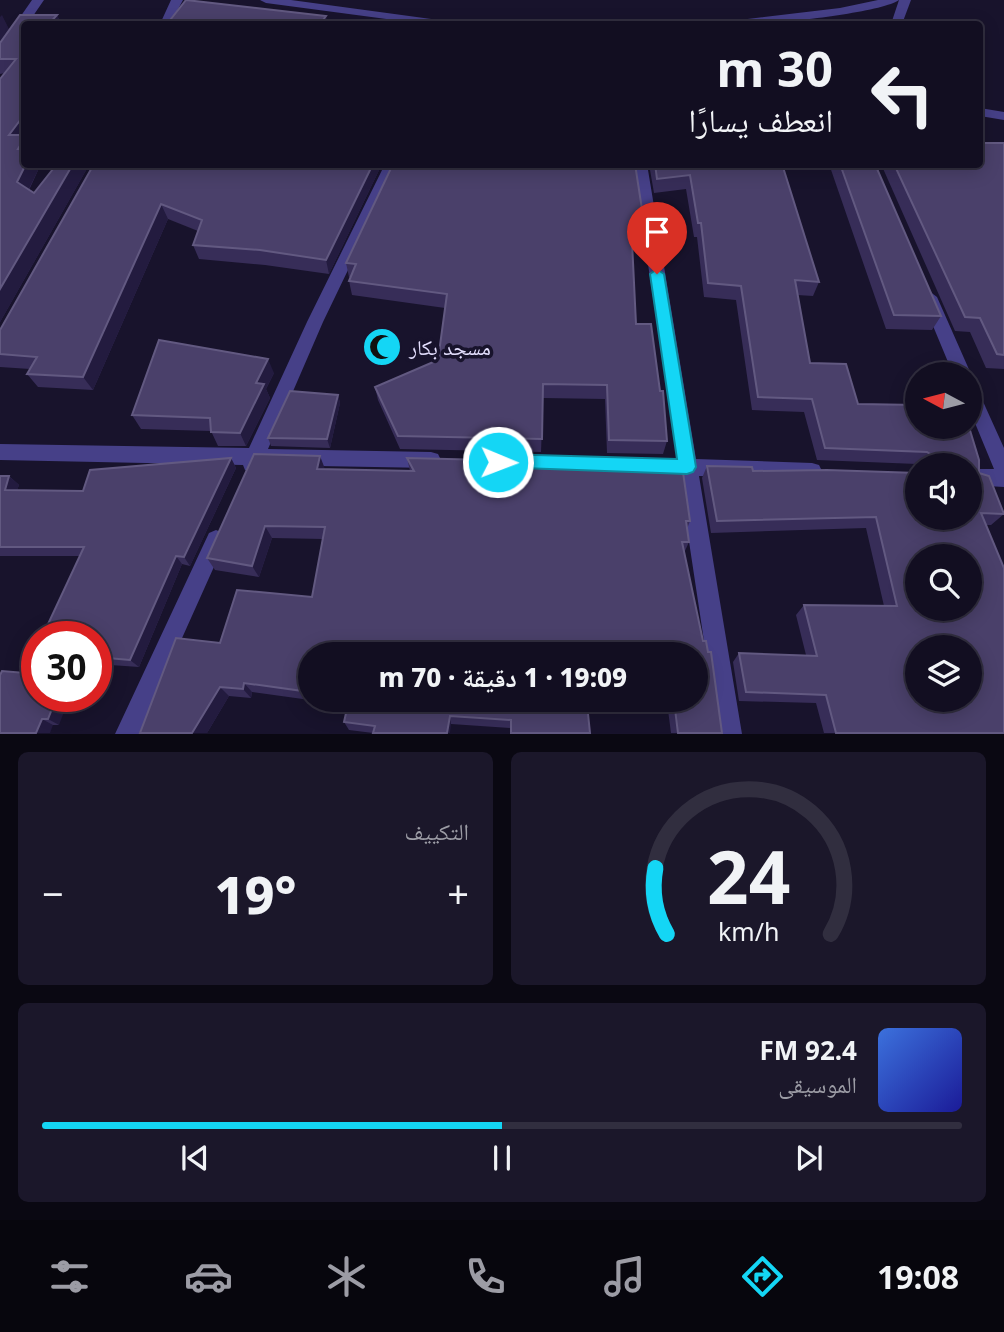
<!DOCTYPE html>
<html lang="ar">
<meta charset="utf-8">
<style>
:root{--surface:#120e21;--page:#1b172a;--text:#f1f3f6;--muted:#9c9ca5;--line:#312e3f;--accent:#14d6f5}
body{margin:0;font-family:"Noto Sans","Noto Naskh Arabic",sans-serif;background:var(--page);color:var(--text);direction:rtl;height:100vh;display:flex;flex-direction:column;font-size:26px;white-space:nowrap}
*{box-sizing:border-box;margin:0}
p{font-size:23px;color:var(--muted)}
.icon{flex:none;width:38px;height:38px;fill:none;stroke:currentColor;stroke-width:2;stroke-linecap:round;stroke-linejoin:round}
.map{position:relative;height:734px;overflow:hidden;direction:ltr}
.side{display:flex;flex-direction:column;gap:18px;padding:18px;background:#0a0812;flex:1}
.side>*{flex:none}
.banner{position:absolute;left:21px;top:21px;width:962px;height:147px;border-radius:7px;box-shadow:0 4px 18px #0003,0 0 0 2px var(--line);direction:rtl;background:#120e21;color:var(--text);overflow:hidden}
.needle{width:46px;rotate:277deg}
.fabs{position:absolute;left:905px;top:362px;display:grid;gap:14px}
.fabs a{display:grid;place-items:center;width:77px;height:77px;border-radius:50%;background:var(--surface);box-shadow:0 4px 18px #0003,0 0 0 2px var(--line);font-size:35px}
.speed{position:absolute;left:21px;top:621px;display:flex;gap:14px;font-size:35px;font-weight:700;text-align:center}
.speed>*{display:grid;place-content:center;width:91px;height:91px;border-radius:50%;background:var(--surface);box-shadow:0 4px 18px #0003,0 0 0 2px var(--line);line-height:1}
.speed .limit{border:10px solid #d22;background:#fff;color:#111}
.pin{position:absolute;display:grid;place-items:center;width:60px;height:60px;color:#fff;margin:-72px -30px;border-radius:50% 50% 50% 0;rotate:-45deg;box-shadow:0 0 7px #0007}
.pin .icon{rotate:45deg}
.me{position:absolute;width:77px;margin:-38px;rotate:91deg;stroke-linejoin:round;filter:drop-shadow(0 0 5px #0008)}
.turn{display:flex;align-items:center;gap:24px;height:147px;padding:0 35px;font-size:32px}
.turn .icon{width:91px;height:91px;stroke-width:2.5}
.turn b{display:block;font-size:49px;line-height:60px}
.big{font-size:52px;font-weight:800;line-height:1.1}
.side .tile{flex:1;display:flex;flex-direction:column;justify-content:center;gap:10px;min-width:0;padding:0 24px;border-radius:10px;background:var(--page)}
.side .dial{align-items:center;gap:0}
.dial svg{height:182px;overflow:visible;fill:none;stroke:var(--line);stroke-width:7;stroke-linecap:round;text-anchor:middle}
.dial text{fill:var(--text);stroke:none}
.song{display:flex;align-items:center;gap:21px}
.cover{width:84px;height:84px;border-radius:10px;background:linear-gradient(135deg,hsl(220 70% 55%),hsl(240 70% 35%))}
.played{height:7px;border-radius:4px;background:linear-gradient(90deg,var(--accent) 50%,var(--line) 50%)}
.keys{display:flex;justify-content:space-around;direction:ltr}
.heat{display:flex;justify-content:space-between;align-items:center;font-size:38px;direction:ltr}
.side .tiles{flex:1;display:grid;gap:18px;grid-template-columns:1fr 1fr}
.tile:last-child{grid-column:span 2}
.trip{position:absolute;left:298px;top:642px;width:410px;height:70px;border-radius:35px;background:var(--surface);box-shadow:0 4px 18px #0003,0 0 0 2px var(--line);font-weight:800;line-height:70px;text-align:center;direction:rtl}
.tab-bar{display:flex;height:112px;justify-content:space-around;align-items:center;background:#07060d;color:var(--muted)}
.tab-bar .icon{width:49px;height:49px}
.tab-bar .selected{color:var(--accent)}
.tab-bar b{font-size:32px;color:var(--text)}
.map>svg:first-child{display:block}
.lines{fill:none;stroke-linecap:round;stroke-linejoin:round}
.minor{fill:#464088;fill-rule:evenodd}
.wall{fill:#372d58;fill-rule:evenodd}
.shaded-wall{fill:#231b3f}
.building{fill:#4a406a;stroke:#625981;stroke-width:2;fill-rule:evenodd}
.route{fill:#14d6f5;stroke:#0d8b9f;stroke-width:2}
.labels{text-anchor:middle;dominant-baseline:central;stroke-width:7;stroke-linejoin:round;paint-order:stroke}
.poi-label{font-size:21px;fill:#e4dffe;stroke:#18132c;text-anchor:start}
</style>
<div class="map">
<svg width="1004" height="734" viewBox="0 0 1004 734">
<rect width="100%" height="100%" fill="#18132c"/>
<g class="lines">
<path class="minor" d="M 32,0 L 44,0 L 4,58 L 0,59 L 0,46 Z
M 171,0 L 183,0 L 170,24 L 160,24 Z
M 260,0 L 291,0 L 446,21 L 452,24 L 424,24 L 266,3 Z
M 878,0 L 911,0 L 902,24 L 891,24 L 899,0 C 879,14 753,27 725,24 L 731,21 L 840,8 Z
M 980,108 L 1004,112 L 1004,120 L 980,116 Z
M 385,164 L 399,164 L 323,322 L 268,449 L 431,452 L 438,454 L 441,460 L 438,466 L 431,468 L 261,465 L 259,470 L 252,472 L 245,470 L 243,465 L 0,460 L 0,444 L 249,448 L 307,322 Z
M 633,164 L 647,164 L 696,459 L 812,463 L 819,465 L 822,471 L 819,477 L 812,479 L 699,476 L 742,734 L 718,734 L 679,475 L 651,472 L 648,466 L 651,460 L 677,458 Z
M 929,291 L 937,297 L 971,374 L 970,377 L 953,374 L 921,297 Z
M 970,384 L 976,386 L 1004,448 L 1004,487 L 970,485 L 970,469 L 994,469 L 970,411 Z
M 216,530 L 223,533 L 226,540 L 139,734 L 115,734 L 209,533 Z"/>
</g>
<path class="wall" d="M 20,15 L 57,15 L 61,24 L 24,24 L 24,164 L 41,164 L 29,190 L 34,193 L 57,164 L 89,165 L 0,322 L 0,79 L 5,73 L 0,74 L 0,43 Z
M 981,143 L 1004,143 L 1004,369 L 986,368 L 970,332 L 955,331 L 881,164 L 980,164 Z
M 94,164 L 382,164 L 329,274 L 265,265 L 199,259 L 193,245 L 198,231 L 168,219 L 93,390 L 38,387 L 27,374 L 30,369 L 0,367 L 0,330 Z
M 393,164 L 644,222 L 641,236 L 632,236 L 636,324 L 660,391 L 667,441 L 663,454 L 607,453 L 605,399 L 543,398 L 541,452 L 400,449 L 378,400 L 375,387 L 438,360 L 445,308 L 352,295 L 349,281 L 350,277 L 349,277 L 346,263 Z
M 649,164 L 782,164 L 819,282 L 813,296 L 797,295 L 810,363 L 846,364 L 858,404 L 917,405 L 917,427 L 969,427 L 979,460 L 979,473 L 989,476 L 1004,514 L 991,525 L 986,525 L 1004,568 L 1004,733 L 824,733 L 816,703 L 739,701 L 733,662 L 739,653 L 806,655 L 796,615 L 804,605 L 884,606 L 866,528 L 711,533 L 702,478 L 707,466 L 752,467 L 753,471 L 827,470 L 917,473 L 917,518 L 970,518 L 970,466 L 918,466 L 917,464 L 817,460 L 804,412 L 752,410 L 736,300 L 704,297 L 697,237 L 694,237 L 686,189 L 654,193 ZM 917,556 L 970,556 L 970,609 L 917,609 ZM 917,648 L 970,648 L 970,700 L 917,700 Z
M 829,164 L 875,164 L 941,316 L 932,330 L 886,329 Z
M 274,373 L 266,389 L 270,398 L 246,446 L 218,446 L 211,431 L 141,429 L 132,415 Z
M 338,395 L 340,403 L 330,448 L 271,446 L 268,438 Z
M 231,458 L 236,468 L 190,566 L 182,564 L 139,667 L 96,664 L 96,637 L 80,556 L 0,556 L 0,476 L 9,476 L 19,485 L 17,490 L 83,491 Z
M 407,458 L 690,521 L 687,529 L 689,542 L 684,553 L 722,733 L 671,733 L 668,710 L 588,712 L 590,733 L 511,733 L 510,728 L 451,724 L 373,733 L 349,730 L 344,722 L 348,705 L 311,700 L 695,700 L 310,654 L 310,700 L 252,692 L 251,698 L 229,696 L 207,733 L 220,643 L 312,597 L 323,539 L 272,538 L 259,577 L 215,570 L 207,558 L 325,469 L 410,471 Z
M 25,673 L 59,725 L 53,725 L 0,733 Z"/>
<path class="shaded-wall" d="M 2,15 L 9,29 L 0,42 L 0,17 Z
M 57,15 L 61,24 L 49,24 Z
M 326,16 L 328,24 L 320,24 Z
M 24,115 L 24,161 L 9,135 Z
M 26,164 L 41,164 L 25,197 L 17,182 Z
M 73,164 L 89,165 L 0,322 L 0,289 Z
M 373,164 L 382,164 L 329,274 L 326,260 Z
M 161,204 L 168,219 L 93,390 L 83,377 Z
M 268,359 L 274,373 L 266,389 L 270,398 L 246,446 L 240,433 L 256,383 Z
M 338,395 L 340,403 L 330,448 L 327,439 Z
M 320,456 L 325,469 L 317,469 Z
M 231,458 L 236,468 L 190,566 L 184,557 Z
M 9,476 L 19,485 L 14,499 L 5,490 Z
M 265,526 L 272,538 L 259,577 L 252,566 Z
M 176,556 L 182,564 L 139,667 L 130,660 Z
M 244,683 L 252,692 L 251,698 L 243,689 Z
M 220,687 L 229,696 L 207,733 L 192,733 Z
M 57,696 L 70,696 L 59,725 L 48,719 Z
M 450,716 L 451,724 L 450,733 L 447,733 Z
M 42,719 L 53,725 L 50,733 L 36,733 Z"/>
<path class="building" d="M 186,0 L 326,16 L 320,24 L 167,24 Z
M 20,15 L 57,15 L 49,24 L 24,24 L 24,115 L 9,135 L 24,135 L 24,139 L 18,149 L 24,149 L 24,164 L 26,164 L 17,182 L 34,193 L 57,164 L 73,164 L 0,289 L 0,79 L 16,59 L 0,59 L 0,43 Z
M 980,141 L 981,143 L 1004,143 L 1004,355 L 997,354 L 980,318 L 965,317 L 894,164 L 980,164 Z
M 94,164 L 373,164 L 326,260 L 260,250 L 193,245 L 202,220 L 161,204 L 83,377 L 27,374 L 37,357 L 0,354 L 0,330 Z
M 393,164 L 635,164 L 644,222 L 631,221 L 636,324 L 651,324 L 660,391 L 663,391 L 667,441 L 609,440 L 607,385 L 543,384 L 542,439 L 398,436 L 375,387 L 438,360 L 447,294 L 349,281 L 356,264 L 346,263 Z
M 655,164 L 782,164 L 819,282 L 795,280 L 810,363 L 846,364 L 858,404 L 917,405 L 917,427 L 969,427 L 979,460 L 979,473 L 989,476 L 1004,514 L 981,513 L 1004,568 L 1004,733 L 836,733 L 826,695 L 746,692 L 739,653 L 817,656 L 804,605 L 897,606 L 876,517 L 717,521 L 707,466 L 752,467 L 753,471 L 827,470 L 917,473 L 917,518 L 970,518 L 970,466 L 930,466 L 930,454 L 927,452 L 825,448 L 812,399 L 758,397 L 741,286 L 708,283 L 701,223 L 698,223 L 690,175 L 657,179 ZM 917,556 L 970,556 L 970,609 L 917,609 ZM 917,648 L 970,648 L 970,700 L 917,700 Z
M 840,164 L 875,164 L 941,316 L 894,315 Z
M 159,340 L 268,359 L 256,383 L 264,384 L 240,433 L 211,432 L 210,418 L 132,415 Z
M 290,391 L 338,395 L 327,439 L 268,438 Z
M 254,454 L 320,456 L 317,469 L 414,471 L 407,458 L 682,465 L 690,521 L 686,521 L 689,542 L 682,542 L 703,641 L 706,641 L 708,652 L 711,652 L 722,733 L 678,733 L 674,701 L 587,704 L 590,733 L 511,733 L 511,720 L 450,716 L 447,733 L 373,733 L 375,726 L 344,722 L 349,700 L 695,700 L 695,654 L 310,654 L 310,692 L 244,683 L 243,689 L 220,687 L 192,733 L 140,733 L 176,638 L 220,643 L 237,590 L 312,597 L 325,527 L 265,526 L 252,566 L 207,558 Z
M 231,458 L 184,557 L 176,556 L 130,660 L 96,657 L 96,637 L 42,637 L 84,547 L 0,547 L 0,476 L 9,476 L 5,490 L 83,491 L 90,470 Z
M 37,648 L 37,696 L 57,696 L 48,719 L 42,719 L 36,733 L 0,733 L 0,675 L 2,671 L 25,673 Z"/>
<path class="route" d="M 657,269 L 664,274 L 696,467 L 693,472 L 687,474 L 492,467 L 490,462 L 492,456 L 498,454 L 677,459 L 650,274 Z"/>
<defs>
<symbol id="mosque-disc" viewBox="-11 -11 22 22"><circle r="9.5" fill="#14d6f5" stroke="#18132c"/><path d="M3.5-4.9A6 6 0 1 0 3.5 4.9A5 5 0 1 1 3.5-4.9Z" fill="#111"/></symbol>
</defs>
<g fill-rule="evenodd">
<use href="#mosque-disc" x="360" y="325" width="44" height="44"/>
</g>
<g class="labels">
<g class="poi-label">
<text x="409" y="347">مسجد بكار</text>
</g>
</g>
</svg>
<div class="fabs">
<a><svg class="needle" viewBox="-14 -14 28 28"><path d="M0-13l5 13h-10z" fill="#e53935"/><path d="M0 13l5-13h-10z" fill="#9c9ca5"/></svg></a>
<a><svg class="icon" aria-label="sound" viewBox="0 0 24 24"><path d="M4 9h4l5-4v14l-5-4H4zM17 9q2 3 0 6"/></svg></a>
<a><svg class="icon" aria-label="search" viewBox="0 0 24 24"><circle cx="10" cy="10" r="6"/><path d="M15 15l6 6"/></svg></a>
<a><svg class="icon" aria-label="layers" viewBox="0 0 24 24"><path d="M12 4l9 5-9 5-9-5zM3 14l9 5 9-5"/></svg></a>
</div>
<div class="speed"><div class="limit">30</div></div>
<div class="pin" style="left:657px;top:274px;background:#d93025"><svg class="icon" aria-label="arrive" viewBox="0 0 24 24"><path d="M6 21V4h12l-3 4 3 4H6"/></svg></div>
<svg class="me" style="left:498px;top:462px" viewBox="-20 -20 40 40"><circle r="17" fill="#14d6f5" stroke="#fff" stroke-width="3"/><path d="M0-11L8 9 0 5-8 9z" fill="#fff"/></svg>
<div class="trip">19:09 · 1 دقيقة · 70 m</div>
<div class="banner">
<div class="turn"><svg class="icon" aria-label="left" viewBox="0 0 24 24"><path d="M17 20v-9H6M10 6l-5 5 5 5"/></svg><div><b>30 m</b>انعطف يسارًا</div></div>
</div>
</div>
<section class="side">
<div class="tiles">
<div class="tile dial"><svg viewBox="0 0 100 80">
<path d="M14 69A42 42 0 1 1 86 69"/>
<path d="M14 69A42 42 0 0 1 9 40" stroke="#14d6f5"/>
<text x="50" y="56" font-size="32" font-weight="700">24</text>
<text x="50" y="72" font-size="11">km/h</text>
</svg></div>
<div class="tile"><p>التكييف</p>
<div class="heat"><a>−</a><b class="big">19°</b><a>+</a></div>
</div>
<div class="tile">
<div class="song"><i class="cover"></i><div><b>92.4 FM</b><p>الموسيقى</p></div></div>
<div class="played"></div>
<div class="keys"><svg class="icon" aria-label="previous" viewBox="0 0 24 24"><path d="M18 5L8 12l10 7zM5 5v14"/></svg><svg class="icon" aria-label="pause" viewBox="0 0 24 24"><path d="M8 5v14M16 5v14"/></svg><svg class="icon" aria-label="next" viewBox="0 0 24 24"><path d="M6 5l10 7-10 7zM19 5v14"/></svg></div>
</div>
</div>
</section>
<nav class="tab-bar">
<b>19:08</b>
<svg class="icon selected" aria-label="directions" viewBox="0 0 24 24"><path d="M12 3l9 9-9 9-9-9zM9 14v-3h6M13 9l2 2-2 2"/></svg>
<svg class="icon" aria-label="music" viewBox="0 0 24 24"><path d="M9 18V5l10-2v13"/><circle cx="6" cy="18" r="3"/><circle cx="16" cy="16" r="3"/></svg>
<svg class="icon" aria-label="phone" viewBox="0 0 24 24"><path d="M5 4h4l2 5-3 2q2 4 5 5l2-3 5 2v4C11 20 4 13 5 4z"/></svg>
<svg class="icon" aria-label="climate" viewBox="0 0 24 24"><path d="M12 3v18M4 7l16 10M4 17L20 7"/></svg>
<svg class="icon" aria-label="car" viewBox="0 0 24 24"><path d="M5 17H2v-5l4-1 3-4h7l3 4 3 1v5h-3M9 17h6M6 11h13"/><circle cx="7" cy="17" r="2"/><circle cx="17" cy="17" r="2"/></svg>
<svg class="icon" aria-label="filters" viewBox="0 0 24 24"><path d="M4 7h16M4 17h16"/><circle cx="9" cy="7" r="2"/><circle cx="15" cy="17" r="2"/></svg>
</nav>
